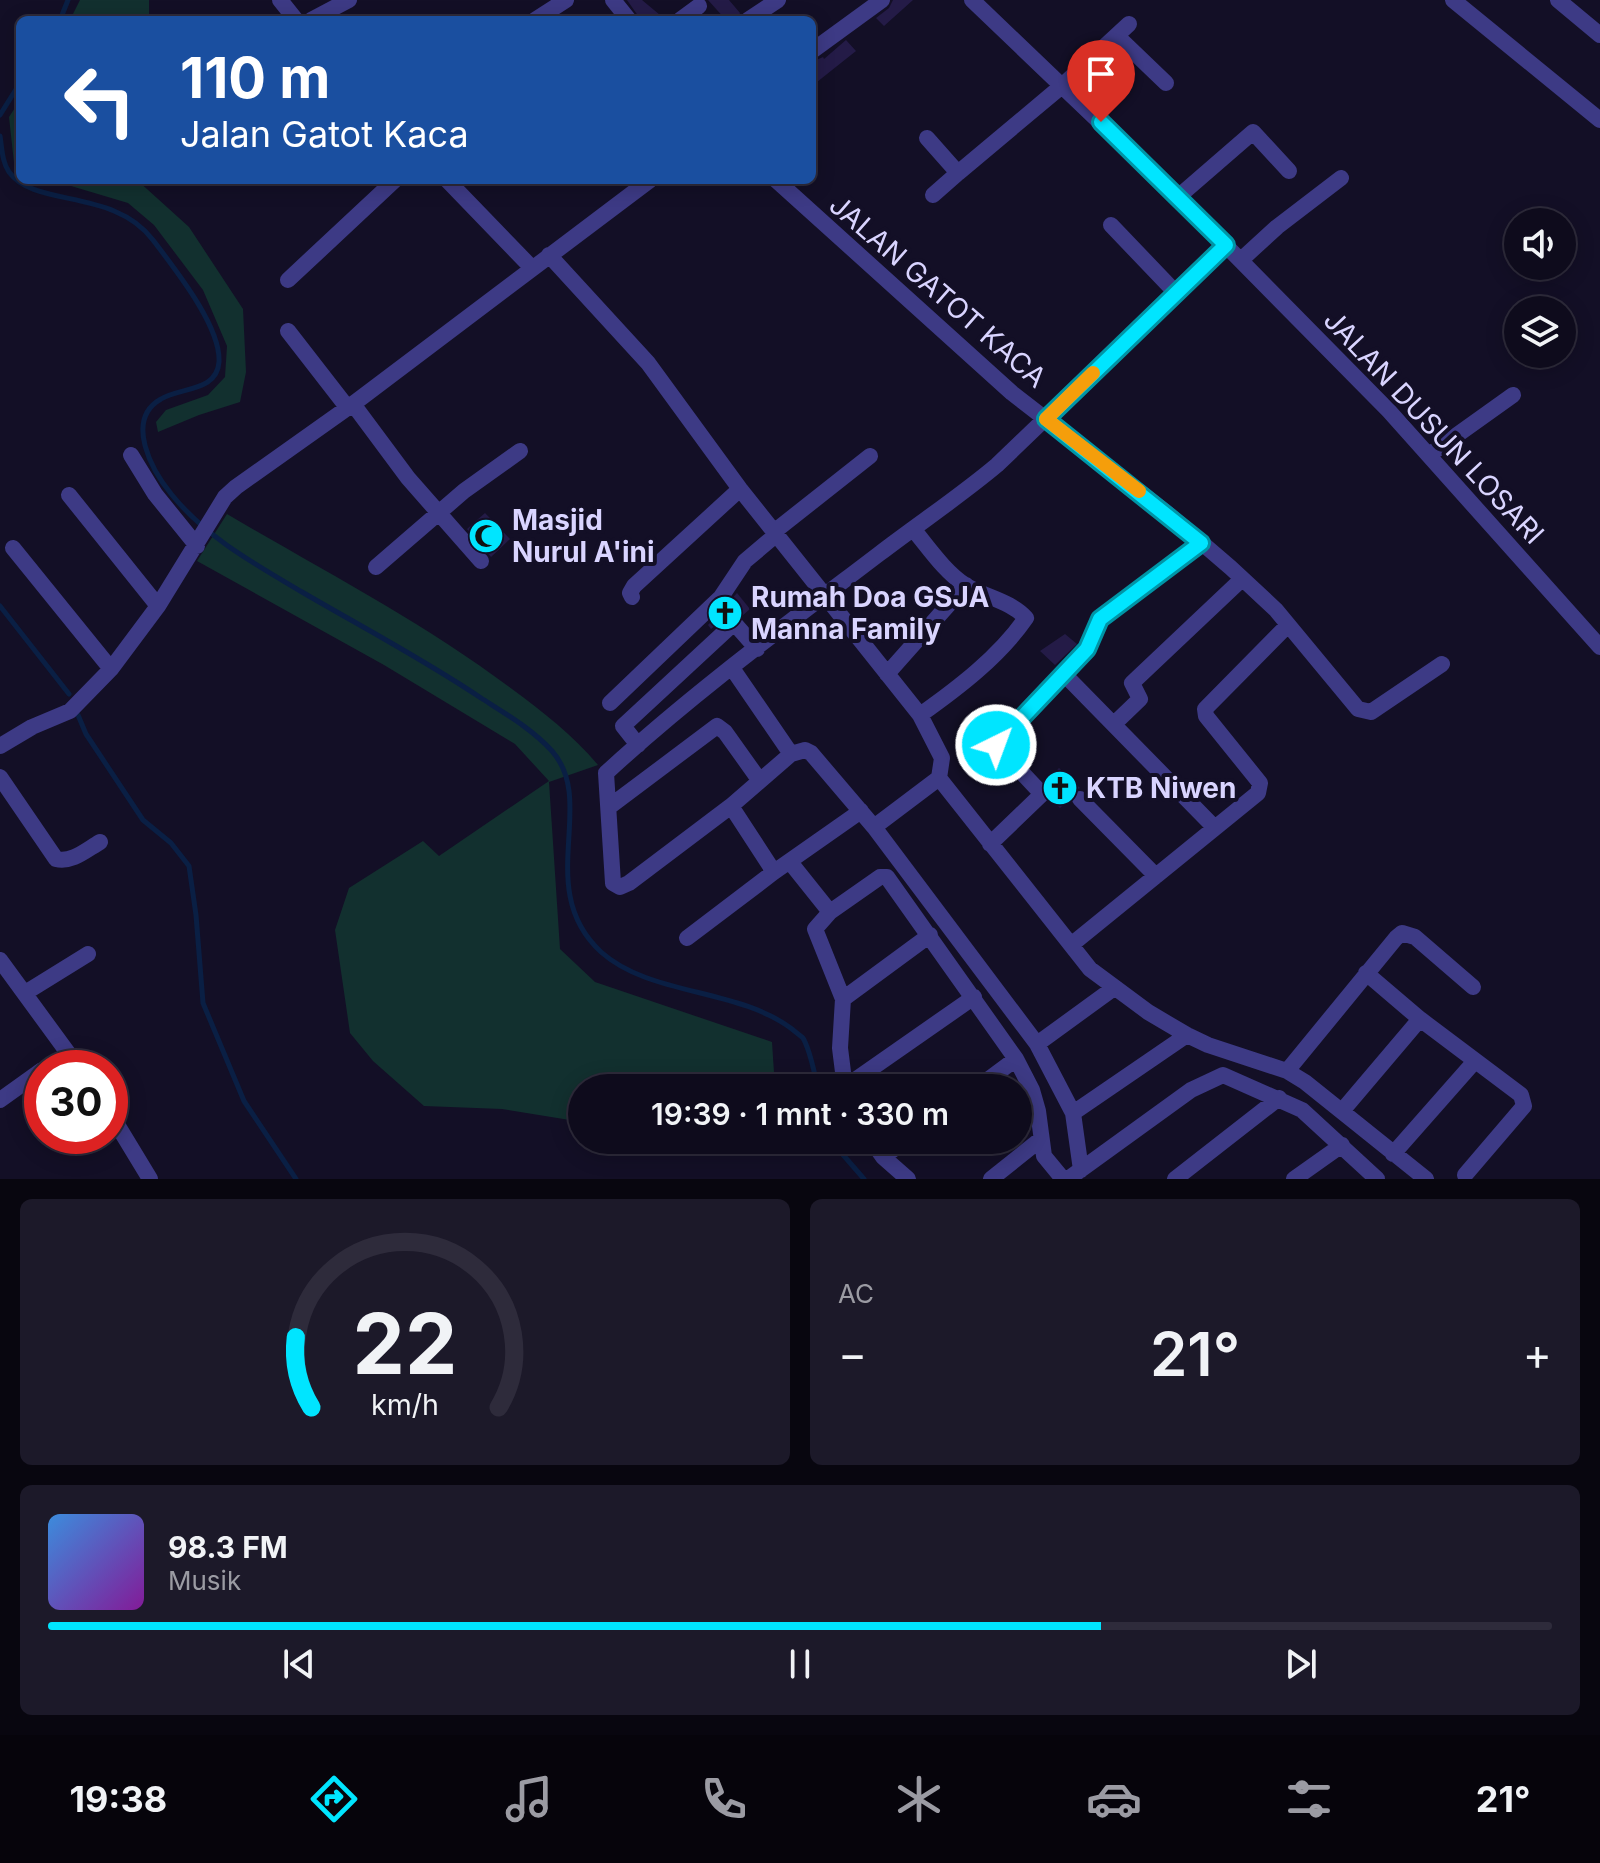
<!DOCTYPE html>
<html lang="id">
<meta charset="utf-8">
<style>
:root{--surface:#0e0b1c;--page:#1c1929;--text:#f1f3f6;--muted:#9b9ba3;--line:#2e2b3b;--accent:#00e5ff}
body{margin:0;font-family:Inter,sans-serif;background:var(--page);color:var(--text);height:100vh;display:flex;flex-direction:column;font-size:30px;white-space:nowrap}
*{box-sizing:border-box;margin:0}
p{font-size:26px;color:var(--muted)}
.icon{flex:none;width:44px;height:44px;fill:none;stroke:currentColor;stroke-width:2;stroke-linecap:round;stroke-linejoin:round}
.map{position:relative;height:1179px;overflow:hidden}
.side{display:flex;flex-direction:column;gap:20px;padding:20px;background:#08060f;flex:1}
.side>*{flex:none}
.top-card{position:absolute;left:16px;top:16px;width:800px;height:168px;border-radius:12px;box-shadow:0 4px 20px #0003,0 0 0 2px var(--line);background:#1a4fa0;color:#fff;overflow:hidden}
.buttons{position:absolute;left:1504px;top:208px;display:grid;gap:16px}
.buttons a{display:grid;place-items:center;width:72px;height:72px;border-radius:50%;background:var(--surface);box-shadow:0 4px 20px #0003,0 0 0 2px var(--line);font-size:40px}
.speed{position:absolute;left:24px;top:1050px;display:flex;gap:16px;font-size:40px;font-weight:700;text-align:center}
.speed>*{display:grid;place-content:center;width:104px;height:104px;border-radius:50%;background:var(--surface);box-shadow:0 4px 20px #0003,0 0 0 2px var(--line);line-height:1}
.speed .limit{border:12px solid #d22;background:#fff;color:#111}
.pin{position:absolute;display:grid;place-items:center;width:68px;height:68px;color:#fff;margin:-82px -34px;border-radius:50% 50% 50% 0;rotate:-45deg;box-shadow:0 0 8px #0007}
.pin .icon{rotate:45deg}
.me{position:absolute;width:88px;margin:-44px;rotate:42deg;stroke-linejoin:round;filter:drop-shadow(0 0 6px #0008)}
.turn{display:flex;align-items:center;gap:28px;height:168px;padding:0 32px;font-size:36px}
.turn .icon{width:104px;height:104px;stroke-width:2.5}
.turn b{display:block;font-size:56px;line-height:68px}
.big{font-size:60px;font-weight:600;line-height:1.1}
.side .card{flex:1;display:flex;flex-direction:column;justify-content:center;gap:12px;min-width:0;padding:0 28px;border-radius:12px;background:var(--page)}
.side .dial{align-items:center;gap:0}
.dial svg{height:208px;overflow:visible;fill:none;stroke:var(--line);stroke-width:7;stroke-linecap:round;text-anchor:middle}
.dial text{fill:var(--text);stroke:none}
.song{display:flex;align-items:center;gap:24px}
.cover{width:96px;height:96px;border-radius:12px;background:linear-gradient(135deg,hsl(210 70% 55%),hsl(290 70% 35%))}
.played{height:8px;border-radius:4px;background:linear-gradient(90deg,var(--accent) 70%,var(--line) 70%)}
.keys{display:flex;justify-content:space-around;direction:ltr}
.heat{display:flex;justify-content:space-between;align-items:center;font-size:44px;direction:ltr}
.side .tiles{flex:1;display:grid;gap:20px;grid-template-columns:1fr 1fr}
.card:last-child{grid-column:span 2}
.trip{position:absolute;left:568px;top:1074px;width:464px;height:80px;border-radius:40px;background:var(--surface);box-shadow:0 4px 20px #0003,0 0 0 2px var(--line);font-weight:600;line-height:80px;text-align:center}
.tabs{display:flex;height:128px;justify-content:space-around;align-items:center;background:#06040b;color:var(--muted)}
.tabs .icon{width:56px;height:56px}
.tabs .on{color:var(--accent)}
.tabs b{font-size:36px;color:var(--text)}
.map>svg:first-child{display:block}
.green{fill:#12302f}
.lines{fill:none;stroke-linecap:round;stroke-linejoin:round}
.stream{stroke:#0a1f44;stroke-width:5}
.building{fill:#241b47}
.minor{stroke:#3d3a85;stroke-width:16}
.route-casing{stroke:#0095a6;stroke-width:20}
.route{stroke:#00e5ff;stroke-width:14}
.slow{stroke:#f59e0b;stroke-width:14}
.labels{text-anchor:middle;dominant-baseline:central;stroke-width:8;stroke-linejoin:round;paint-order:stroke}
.street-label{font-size:28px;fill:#d9d4ff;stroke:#130f26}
.poi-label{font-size:28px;font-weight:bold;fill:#d9d4ff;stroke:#130f26;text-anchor:start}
</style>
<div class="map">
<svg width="1600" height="1179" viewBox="0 0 1600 1179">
<rect width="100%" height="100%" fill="#130f26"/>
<path class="green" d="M 80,0 L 149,0 L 149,20 L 70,20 Z
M 20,100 L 20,169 L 14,163 L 9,117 Z
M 38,180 L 137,180 L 189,227 L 243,309 L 246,372 L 240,402 L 199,415 L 158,432 L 156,422 L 166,410 L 208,395 L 225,377 L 227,346 L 203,290 L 154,225 L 128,203 L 61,183 Z
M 227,514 C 322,570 423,622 512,689 C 543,712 574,736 598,765 L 549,782 L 560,949 L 595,982 L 772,1042 L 775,1088 L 582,1088 L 582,1122 L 502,1109 L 424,1106 L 373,1061 L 350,1033 L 335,930 L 349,888 L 423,841 L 439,856 L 549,781 L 515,744 L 384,665 L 197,561 Z"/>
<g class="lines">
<path class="stream" d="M 60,20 L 68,0
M 0,115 L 20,83
M 0,136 C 2,148 2,162 9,172 C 35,208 114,188 153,240 C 174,268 221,326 219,362 C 217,392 180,387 161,399 C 124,420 152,471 172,495 C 207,538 255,564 302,592 C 362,627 423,659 481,698 C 506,714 532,729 552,751 C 598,803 533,889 601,952 C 650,996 738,988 792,1029 C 794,1031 801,1036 803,1038 C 811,1052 814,1073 818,1088
M 0,606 L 69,694
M 78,715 L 86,734 L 143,820 L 171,843 L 189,866 L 196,915 L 203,1003 L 244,1101 L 296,1179
M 835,1140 L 838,1149 L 864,1179"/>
</g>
<path class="building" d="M 627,0 L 642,0 L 666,20 L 641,20 Z
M 708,0 L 729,0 L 740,13 L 737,20 L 726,20 Z
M 893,0 L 913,0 L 884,26 L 876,18 L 889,8 Z
M 846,40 L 856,51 L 812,86 L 812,62 L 823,57 L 824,59 Z
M 485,513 L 510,539 L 491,557 L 467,529 Z
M 737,593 L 750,609 L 742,616 L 737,613 L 728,615 L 711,629 L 708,625 Z
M 1065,634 L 1077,644 L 1055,665 L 1040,651 Z
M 1059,768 L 1080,788 L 1072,792 L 1069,799 L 1060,808 L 1051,799 L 1052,791 L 1046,782 Z"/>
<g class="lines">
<path class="minor" d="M 280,0 L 296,20
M 613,0 L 629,20
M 972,0 L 1178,197 L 1389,411 L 1600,647
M 1453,0 L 1600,120
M 1558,0 L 1600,35
M 311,20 L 349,0
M 535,20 L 566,0
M 680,20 L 699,6
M 748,20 L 778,0
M 1117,36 L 1166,83
M 812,51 L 882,0
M 927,138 L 958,173 L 1063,85 L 1129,24
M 447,180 L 532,268
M 776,180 L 1012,393 L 1167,513 L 1231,568 L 1276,610 L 1358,709 L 1371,712 L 1442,664
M 933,195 L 958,173
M 1178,197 L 1253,132 L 1289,171
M 1111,225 L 1176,293
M 549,255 L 648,363 L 740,489 L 920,715 L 942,758 L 939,778 L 1090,969 L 1148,1012 L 1187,1035 L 1208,1045 L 1287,1071 L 1305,1082 L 1426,1179
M 1241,260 L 1277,227 L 1341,178
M 288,280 L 395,180
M 288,331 L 347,407
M 353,404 L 408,478 L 481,561
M 131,455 L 155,494 L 197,546
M 1429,455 L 1513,395
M 69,495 L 158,606
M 913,529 C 929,548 944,571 965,585 C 984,597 1011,601 1026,618 C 999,657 958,688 920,715
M 775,531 L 870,456
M 13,548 L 111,669
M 376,567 L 464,491 L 520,451
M 632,597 L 630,593 L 634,586 L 740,489
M 732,668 L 791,754
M 887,674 L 966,585
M 1064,674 L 1087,649 L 1100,619 L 1201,543
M 610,703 L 721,597 L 745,561 L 777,534
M 1114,724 L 1140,699 L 1132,683 L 1242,579
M 638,745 L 623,726 L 732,625 L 735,624 L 757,649
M 0,746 L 32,727 L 70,711 L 111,669 L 158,606 L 225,497 L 236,487 L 353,404 L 650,180
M 0,777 L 56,859 C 72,863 86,850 100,842
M 1080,799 L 1156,876
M 731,806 L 774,872 L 861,811
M 609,807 L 717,726 L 725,732 L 760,781
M 874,827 L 939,778
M 990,844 L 1042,794 L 996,745 L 1063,673 L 1215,828
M 790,862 L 830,912 L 880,877 L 887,877 L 1016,1059 L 1032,1090 L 1038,1111 L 1044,1156 L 1063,1179
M 830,912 L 815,929 L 843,999 L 840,1048 L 845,1088
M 687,938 L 774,872
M 1071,945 L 1258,793 L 1260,783 L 1206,716 L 1205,709 L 1288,625
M 0,960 L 79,1068
M 1366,973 L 1420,1019 L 1521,1095 L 1524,1106 L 1465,1175
M 25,993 L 88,954
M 843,999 L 930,935
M 1187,1035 L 1073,1113 L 1037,1044 L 874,827 L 811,753 L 805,750 L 791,754 L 731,806 L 629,883 L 620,887 L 613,883 L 606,773 C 692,694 787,624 879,554 C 918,524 959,497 997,465 L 1226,245
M 1037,1044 L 1114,988
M 1287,1071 L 1396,938 L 1402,933 L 1415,937 L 1473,987
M 845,1087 L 974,997
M 977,1088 L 1016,1059
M 0,1100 L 42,1070
M 1342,1111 L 1420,1019
M 110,1113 L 150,1179
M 1073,1113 L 1081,1170
M 871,1140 L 883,1157 L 908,1179
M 1393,1154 L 1475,1061
M 883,1157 L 906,1140
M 991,1179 L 1041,1139
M 1068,1179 L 1191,1090 L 1223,1075 L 1302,1110 L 1377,1179
M 1175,1179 L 1279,1098
M 1294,1179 L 1342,1145"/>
</g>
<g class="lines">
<defs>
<path id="route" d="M 996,745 L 1087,649 L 1100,619 L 1201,543 L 1046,419 L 1226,245 L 1101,122"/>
</defs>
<use href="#route" class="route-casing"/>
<use href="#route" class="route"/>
<path class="slow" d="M 1093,373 L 1046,419 L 1139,491"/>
</g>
<defs>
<symbol id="mosque-disc" viewBox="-11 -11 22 22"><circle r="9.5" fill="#00e5ff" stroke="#130f26"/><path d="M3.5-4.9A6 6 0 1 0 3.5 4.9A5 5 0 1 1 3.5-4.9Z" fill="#111"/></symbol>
<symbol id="church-disc" viewBox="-11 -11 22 22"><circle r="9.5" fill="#00e5ff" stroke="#130f26"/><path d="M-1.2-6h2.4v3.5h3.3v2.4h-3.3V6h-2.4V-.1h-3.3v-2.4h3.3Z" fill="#111"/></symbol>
</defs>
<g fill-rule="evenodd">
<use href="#mosque-disc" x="466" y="516" width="40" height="40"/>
<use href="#church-disc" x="705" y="593" width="40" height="40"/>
<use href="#church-disc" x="1040" y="768" width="40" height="40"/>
</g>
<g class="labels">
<g class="street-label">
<text transform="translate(938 291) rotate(41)">JALAN GATOT KACA</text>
<text transform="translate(1434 427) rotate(47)">JALAN DUSUN LOSARI</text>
</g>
<g class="poi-label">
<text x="512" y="520">Masjid<tspan x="512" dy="32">Nurul A'ini</tspan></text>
<text x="751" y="597">Rumah Doa GSJA<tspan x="751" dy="32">Manna Family</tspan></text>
<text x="1086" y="788">KTB Niwen</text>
</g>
</g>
</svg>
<div class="buttons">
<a><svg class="icon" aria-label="sound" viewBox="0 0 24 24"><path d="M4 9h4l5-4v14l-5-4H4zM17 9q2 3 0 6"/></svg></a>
<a><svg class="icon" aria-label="layers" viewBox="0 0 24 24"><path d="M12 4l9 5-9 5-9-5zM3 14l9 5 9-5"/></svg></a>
</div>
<div class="speed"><div class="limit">30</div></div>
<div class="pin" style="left:1101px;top:122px;background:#d93025"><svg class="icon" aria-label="arrive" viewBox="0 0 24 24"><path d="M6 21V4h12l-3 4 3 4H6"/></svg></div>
<svg class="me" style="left:996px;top:745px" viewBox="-20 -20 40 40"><circle r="17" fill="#00e5ff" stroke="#fff" stroke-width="3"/><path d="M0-11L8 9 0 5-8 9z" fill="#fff"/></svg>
<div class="trip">19:39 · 1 mnt · 330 m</div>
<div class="top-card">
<div class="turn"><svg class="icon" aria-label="left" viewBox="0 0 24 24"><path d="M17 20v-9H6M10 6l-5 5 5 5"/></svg><div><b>110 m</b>Jalan Gatot Kaca</div></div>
</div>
</div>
<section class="side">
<div class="tiles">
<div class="card dial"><svg viewBox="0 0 100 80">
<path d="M14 69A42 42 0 1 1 86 69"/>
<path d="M14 69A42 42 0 0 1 8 42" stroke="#00e5ff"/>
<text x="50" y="56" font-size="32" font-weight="700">22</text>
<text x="50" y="72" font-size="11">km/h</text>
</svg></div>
<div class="card"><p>AC</p>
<div class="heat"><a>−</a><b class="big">21°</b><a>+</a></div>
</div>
<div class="card">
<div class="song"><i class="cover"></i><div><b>98.3 FM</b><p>Musik</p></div></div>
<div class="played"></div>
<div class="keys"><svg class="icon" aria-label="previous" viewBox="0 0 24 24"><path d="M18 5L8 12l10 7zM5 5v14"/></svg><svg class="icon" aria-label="pause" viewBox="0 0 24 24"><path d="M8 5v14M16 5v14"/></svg><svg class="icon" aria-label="next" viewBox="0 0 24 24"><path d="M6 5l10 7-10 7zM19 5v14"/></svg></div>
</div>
</div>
</section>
<nav class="tabs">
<b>19:38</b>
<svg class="icon on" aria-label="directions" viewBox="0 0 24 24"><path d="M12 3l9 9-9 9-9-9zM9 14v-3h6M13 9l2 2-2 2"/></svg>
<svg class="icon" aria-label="music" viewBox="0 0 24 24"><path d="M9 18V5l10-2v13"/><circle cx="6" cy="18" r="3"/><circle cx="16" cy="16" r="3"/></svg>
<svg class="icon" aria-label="phone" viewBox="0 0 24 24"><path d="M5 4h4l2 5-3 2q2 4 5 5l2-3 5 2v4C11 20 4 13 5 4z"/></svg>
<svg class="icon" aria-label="climate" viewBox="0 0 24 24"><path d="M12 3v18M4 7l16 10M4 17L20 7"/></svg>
<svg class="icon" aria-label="car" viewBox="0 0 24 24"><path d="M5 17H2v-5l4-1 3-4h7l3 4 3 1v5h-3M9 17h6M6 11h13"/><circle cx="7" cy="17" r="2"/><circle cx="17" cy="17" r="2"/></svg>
<svg class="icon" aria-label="filters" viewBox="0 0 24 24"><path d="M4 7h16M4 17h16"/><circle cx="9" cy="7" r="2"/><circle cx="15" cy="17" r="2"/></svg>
<b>21°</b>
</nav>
